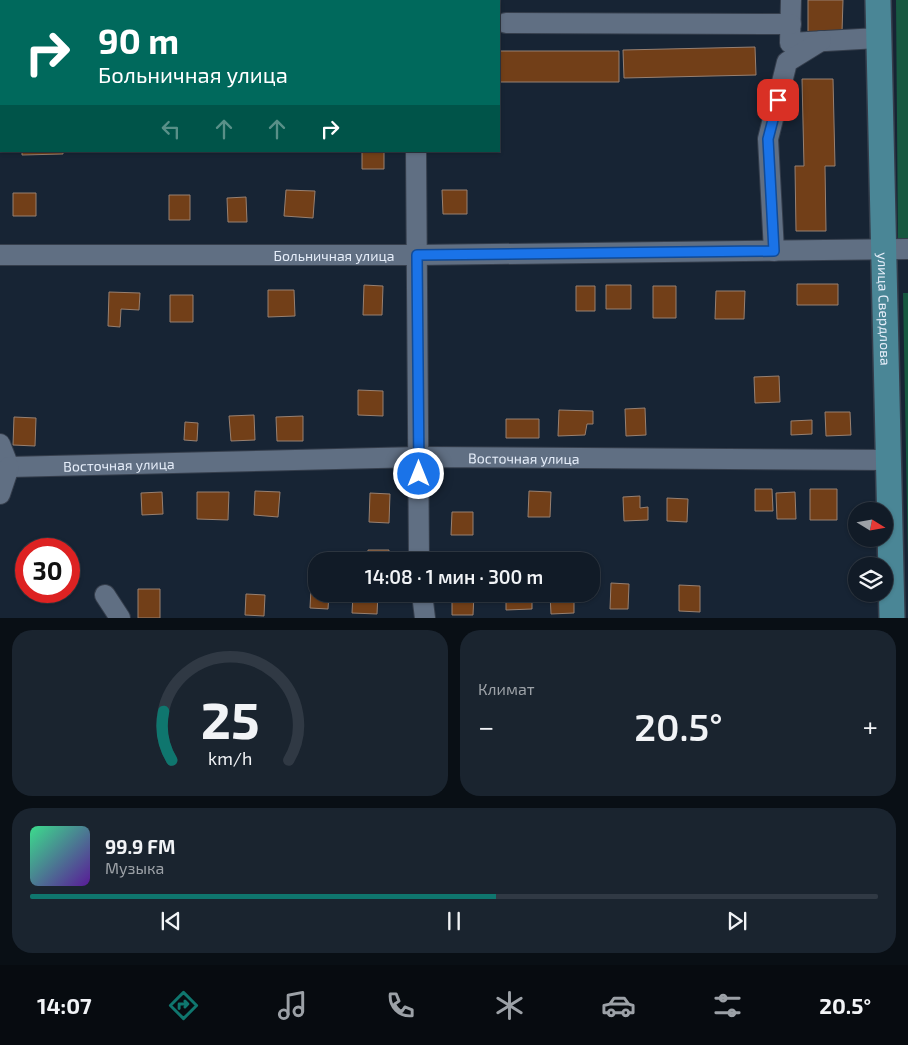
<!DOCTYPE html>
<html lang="ru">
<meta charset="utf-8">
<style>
:root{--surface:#111b27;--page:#1a242f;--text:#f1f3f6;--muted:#9ca1a7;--line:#303944;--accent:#0f766e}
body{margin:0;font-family:"Exo 2",sans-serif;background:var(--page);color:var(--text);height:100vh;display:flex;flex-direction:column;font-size:19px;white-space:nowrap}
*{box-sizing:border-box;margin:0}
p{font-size:16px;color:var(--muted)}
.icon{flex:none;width:28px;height:28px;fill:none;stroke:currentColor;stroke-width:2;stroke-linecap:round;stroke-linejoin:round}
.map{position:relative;height:618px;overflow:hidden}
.sheet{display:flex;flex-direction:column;gap:12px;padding:12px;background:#090f15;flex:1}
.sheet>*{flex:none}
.hud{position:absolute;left:0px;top:0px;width:500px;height:152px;box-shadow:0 1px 4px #0004,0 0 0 1px var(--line);background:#00695c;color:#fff;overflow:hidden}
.needle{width:32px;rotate:101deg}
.buttons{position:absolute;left:848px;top:502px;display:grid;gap:10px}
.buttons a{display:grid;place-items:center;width:45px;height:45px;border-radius:50%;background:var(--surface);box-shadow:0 1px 4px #0004,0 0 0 1px var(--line);font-size:25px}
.speed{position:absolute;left:15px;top:538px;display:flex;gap:10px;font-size:25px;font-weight:700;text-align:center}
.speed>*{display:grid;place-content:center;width:65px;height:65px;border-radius:50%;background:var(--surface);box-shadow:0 1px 4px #0004,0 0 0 1px var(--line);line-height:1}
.speed .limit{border:8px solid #d22;background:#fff;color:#111}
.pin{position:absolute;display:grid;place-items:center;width:42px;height:42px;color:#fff;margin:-21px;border-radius:10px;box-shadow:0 2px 8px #0006}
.me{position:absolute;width:55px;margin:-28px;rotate:0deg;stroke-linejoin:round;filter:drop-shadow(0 0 4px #0008)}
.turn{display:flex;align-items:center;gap:18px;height:105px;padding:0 15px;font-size:22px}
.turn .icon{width:65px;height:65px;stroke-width:2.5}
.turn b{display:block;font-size:35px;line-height:42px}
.lanes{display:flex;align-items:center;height:48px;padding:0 15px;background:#0003;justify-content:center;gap:25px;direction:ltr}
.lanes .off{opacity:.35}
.big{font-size:38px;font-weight:600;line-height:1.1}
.sheet .widget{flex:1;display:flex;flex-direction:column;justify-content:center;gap:8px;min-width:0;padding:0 18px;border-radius:20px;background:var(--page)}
.sheet .dial{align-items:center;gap:0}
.dial svg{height:130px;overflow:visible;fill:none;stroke:var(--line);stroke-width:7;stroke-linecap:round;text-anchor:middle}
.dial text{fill:var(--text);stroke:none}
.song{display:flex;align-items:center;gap:15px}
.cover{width:60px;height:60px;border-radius:8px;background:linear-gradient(135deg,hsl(150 70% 55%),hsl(270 70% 35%))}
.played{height:5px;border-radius:2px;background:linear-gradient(90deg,var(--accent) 55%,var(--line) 55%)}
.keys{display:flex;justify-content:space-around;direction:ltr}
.heat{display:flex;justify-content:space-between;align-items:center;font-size:28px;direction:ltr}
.sheet .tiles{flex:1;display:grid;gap:12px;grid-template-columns:1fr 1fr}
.widget:last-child{grid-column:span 2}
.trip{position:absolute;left:308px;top:552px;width:292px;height:50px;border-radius:20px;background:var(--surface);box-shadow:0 1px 4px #0004,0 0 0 1px var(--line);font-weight:600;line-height:50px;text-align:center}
.tabs{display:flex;height:80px;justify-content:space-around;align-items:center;background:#070b10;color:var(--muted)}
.tabs .icon{width:35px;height:35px}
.tabs .selected{color:var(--accent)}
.tabs b{font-size:22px;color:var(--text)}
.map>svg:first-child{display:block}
.green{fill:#175941}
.building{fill:#723f18;stroke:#978071}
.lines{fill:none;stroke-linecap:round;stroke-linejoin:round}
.minor-casing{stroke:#353e4c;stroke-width:22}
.major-casing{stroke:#353e4c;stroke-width:28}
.minor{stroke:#606f83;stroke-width:20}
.major{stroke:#4a8696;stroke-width:25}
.route-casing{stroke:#114b97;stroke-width:12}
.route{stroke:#1a73e8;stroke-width:9}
.labels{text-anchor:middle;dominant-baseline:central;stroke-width:5;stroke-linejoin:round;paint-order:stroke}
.street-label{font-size:14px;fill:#e5edf9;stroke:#080d14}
</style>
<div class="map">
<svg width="908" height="618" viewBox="0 0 908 618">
<rect width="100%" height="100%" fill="#172434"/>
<path class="green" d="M 896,0 L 908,0 L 908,245 L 898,245 Z
M 903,293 L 908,293 L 908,562 Z"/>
<path class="building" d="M 808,0 L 843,0 L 842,32 L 808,32 Z
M 755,47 L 756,75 L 624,78 L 623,50 Z
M 499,51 L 619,51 L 619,82 L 499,82 Z
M 802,79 L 833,79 L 835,166 L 825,166 L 826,231 L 796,231 L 795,166 L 804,166 Z
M 22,151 L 63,151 L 63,154 L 22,155 Z
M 362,151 L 384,151 L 384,169 L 362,169 Z
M 286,190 L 315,191 L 313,218 L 284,216 Z
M 442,190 L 467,190 L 467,214 L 443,214 Z
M 13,193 L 36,193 L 36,216 L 13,216 Z
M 169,195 L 190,195 L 190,220 L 169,220 Z
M 246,197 L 247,222 L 228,222 L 227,198 Z
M 797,284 L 838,284 L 838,305 L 797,305 Z
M 364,285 L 383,286 L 382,315 L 363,315 Z
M 606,285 L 631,285 L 631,309 L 606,309 Z
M 576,286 L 595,286 L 595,311 L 576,311 Z
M 653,286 L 676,286 L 676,318 L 653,318 Z
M 268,290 L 294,290 L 295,316 L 268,317 Z
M 716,291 L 745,291 L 744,319 L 715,319 Z
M 109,292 L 140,293 L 139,310 L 121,309 L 120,327 L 108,326 Z
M 170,295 L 193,295 L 193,322 L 170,322 Z
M 779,376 L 780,402 L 755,403 L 754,377 Z
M 358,390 L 383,391 L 383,416 L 358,415 Z
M 645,408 L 646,435 L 626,436 L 625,409 Z
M 559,410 L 593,411 L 593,424 L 587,424 L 585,435 L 558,436 Z
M 825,412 L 850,412 L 851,435 L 826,436 Z
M 254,415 L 255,440 L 231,441 L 229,416 Z
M 303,416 L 303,441 L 277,441 L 276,417 Z
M 14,417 L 36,418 L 35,446 L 13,445 Z
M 506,419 L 539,419 L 539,438 L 506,438 Z
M 812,420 L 812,434 L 791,435 L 791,421 Z
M 185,422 L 198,423 L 197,441 L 184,440 Z
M 755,489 L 772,489 L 773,511 L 755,511 Z
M 810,489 L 837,489 L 837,520 L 810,520 Z
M 255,491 L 280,492 L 278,517 L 254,515 Z
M 529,491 L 551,492 L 550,517 L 528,517 Z
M 162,492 L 163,514 L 142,515 L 141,493 Z
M 197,492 L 229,492 L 228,520 L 197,519 Z
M 795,492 L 796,519 L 777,519 L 776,493 Z
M 370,493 L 390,494 L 389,523 L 369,522 Z
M 640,496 L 640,508 L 648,507 L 648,520 L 624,521 L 623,497 Z
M 667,498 L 688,499 L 687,522 L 667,521 Z
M 452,512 L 473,512 L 473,535 L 451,535 Z
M 368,550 L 389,550 L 388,561 L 367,561 Z
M 611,583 L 629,584 L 628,609 L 610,609 Z
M 679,585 L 700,586 L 700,612 L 679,611 Z
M 311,588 L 316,588 L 316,594 L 329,594 L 328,609 L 310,608 Z
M 138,589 L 160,589 L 160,618 L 138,618 Z
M 246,594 L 265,595 L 264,616 L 245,615 Z
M 353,594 L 378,594 L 377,614 L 352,613 Z
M 452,594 L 474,594 L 473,615 L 452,615 Z
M 506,594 L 532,594 L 532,609 L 506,610 Z
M 550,594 L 574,594 L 574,613 L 551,614 Z"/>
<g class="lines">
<defs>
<g id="minor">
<path d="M 415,0 L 415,1"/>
<path d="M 791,0 L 790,43 L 878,38"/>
<path d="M 506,23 L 791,24"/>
<path d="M 416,151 L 419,561"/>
<path d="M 774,251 L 768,139 L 787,62 L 821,41"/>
<path id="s1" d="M 0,255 L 417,255 L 908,249"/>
<path d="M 0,444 L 9,467"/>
<path id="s2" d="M 9,467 L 419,457 L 890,460"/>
<path d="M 0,494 L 9,467"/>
<path d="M 422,594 L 425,618"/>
<path d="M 105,595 L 120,618"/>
</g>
<g id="major">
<path id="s3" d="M 878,0 C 881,206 889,412 892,618"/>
</g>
</defs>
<use href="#minor" class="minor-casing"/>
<use href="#major" class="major-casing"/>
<use href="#minor" class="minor"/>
<use href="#major" class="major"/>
</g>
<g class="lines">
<defs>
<path id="route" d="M 419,474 L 417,255 L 774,251 L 768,139 L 778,100"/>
</defs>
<use href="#route" class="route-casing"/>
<use href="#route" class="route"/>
</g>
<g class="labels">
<g class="street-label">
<text stroke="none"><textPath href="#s1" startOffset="334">Больничная улица</textPath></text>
<text stroke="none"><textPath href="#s3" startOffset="309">улица Свердлова</textPath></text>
<text stroke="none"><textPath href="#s2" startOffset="515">Восточная улица</textPath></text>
<text stroke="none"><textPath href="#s2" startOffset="110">Восточная улица</textPath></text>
</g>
</g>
</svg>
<div class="buttons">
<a><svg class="needle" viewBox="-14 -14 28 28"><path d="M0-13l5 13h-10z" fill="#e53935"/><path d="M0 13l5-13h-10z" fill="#9ca1a7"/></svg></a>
<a><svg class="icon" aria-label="layers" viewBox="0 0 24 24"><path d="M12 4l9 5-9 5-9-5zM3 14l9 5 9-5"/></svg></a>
</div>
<div class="speed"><div class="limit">30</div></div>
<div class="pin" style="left:778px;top:100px;background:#d93025"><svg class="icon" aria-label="arrive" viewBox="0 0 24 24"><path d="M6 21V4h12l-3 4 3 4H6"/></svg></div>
<svg class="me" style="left:419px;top:474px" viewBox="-20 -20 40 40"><circle r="17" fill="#1a73e8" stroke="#fff" stroke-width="3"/><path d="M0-11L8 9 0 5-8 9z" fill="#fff"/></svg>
<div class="trip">14:08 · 1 мин · 300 m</div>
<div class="hud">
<div class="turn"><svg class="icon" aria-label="right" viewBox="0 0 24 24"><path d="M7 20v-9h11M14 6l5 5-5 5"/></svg><div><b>90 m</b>Больничная улица</div></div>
<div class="lanes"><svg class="icon off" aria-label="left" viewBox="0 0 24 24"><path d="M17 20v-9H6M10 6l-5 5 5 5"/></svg><svg class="icon off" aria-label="ahead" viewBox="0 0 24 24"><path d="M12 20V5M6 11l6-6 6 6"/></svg><svg class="icon off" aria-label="ahead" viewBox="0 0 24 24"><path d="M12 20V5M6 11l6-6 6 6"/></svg><svg class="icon" aria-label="right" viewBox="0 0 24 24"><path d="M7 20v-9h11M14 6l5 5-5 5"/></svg></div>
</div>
</div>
<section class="sheet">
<div class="tiles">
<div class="widget dial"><svg viewBox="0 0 100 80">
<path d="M14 69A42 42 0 1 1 86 69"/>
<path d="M14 69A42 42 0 0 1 9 39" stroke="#0f766e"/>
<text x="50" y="56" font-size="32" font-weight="700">25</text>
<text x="50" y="72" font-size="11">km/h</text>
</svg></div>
<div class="widget"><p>Климат</p>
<div class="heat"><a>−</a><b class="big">20.5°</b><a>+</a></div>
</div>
<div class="widget">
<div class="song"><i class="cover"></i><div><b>99.9 FM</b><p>Музыка</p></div></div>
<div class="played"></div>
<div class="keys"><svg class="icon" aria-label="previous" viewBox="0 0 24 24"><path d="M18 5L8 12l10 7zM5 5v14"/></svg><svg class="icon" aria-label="pause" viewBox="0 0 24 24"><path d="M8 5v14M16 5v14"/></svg><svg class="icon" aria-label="next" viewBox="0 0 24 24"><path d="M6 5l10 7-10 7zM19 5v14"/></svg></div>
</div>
</div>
</section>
<nav class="tabs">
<b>14:07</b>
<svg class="icon selected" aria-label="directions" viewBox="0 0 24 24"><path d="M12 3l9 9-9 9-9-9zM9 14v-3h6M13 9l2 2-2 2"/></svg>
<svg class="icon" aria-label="music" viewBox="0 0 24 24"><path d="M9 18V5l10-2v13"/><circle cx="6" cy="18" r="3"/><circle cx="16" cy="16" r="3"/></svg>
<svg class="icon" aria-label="phone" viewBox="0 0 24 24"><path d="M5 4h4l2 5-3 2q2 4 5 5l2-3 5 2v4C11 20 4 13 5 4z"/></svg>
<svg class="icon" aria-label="climate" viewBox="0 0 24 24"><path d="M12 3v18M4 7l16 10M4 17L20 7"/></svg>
<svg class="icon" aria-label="car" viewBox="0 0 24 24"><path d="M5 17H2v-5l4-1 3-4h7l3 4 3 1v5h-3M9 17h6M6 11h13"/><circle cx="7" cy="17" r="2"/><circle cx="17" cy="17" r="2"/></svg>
<svg class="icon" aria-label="filters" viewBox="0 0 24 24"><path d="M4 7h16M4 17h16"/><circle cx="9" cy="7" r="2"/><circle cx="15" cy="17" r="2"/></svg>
<b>20.5°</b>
</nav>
